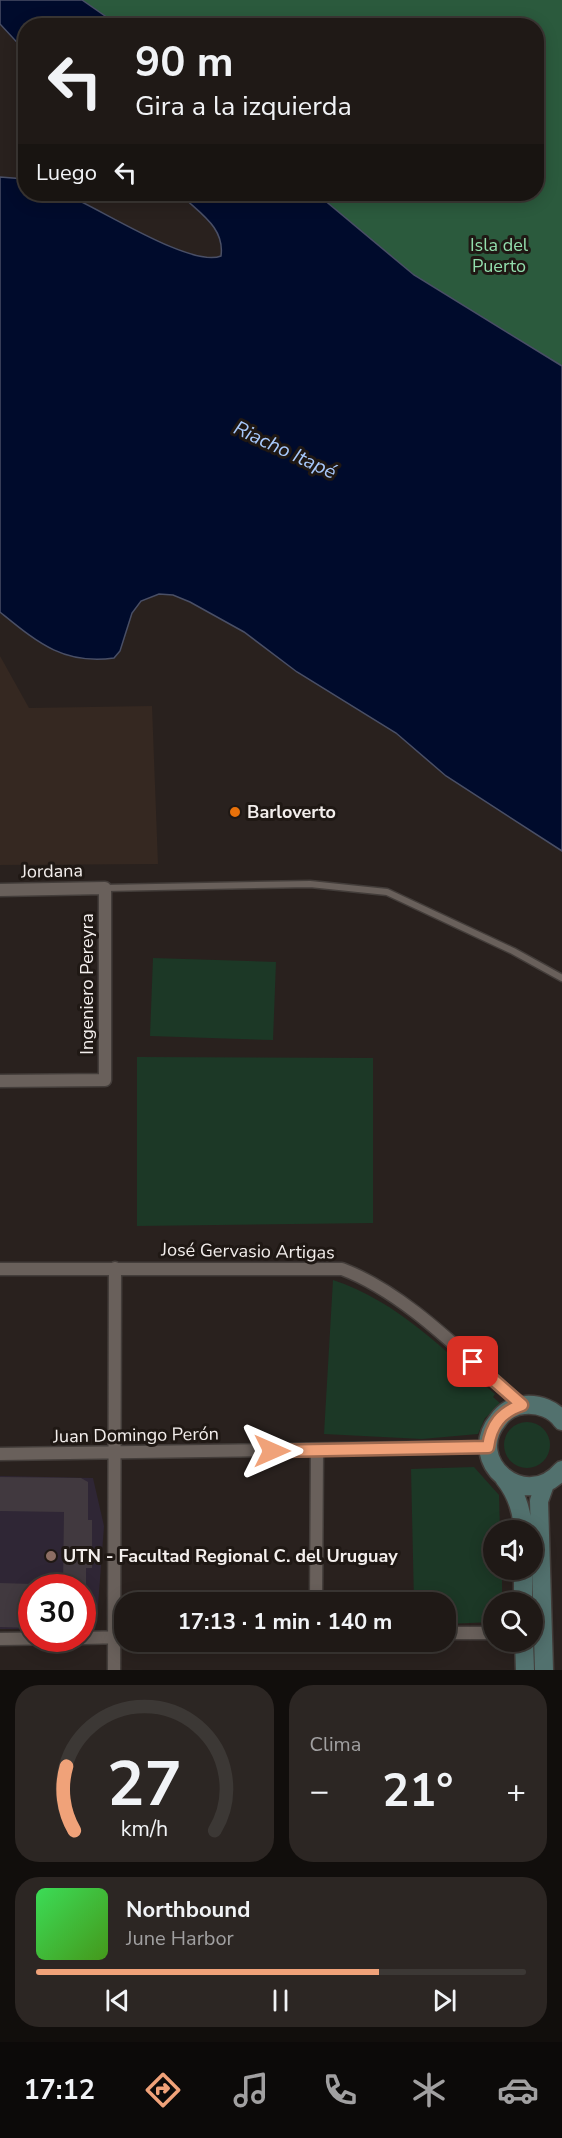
<!DOCTYPE html>
<html lang="es">
<meta charset="utf-8">
<style>
:root{--surface:#1f1916;--page:#2c2623;--text:#f1f3f6;--muted:#a1a0a1;--line:#3c3835;--accent:#f0a279}
body{margin:0;font-family:"Nunito Sans",sans-serif;background:var(--page);color:var(--text);height:100vh;display:flex;flex-direction:column;font-size:22px;white-space:nowrap}
*{box-sizing:border-box;margin:0}
p{font-size:20px;color:var(--muted)}
.icon{flex:none;width:33px;height:33px;fill:none;stroke:currentColor;stroke-width:2;stroke-linecap:round;stroke-linejoin:round}
.map{position:relative;height:1670px;overflow:hidden}
.sheet{display:flex;flex-direction:column;gap:15px;padding:15px;background:#110e0c;flex:1}
.sheet>*{flex:none}
.banner{position:absolute;left:18px;top:18px;width:526px;height:183px;border-radius:24px;box-shadow:0 3px 15px #0003,0 0 0 2px var(--line);background:#1f1916;color:var(--text);overflow:hidden}
.buttons{position:absolute;left:483px;top:1520px;display:grid;gap:12px}
.buttons a{display:grid;place-items:center;width:60px;height:60px;border-radius:50%;background:var(--surface);box-shadow:0 3px 15px #0003,0 0 0 2px var(--line);font-size:30px}
.speed{position:absolute;left:18px;top:1574px;display:flex;gap:12px;font-size:30px;font-weight:700;text-align:center}
.speed>*{display:grid;place-content:center;width:78px;height:78px;border-radius:50%;background:var(--surface);box-shadow:0 3px 15px #0003,0 0 0 2px var(--line);line-height:1}
.speed .limit{border:9px solid #d22;background:#fff;color:#111}
.pin{position:absolute;display:grid;place-items:center;width:51px;height:51px;color:#fff;margin:-26px;border-radius:12px;box-shadow:0 3px 9px #0006}
.me{position:absolute;width:66px;margin:-33px;rotate:90deg;stroke-linejoin:round;filter:drop-shadow(0 0 4px #0008)}
.turn{display:flex;align-items:center;gap:21px;height:126px;padding:0 18px;font-size:27px}
.turn .icon{width:78px;height:78px;stroke-width:2.5}
.turn b{display:block;font-size:42px;line-height:51px}
.then{display:flex;align-items:center;height:57px;padding:0 18px;background:#0003;gap:12px;font-size:22px}
.big{font-size:45px;font-weight:700;line-height:1.1}
.sheet .card{flex:1;display:flex;flex-direction:column;justify-content:center;gap:9px;min-width:0;padding:0 21px;border-radius:24px;background:var(--page)}
.sheet .dial{align-items:center;gap:0}
.dial svg{height:156px;overflow:visible;fill:none;stroke:var(--line);stroke-width:7;stroke-linecap:round;text-anchor:middle}
.dial text{fill:var(--text);stroke:none}
.song{display:flex;align-items:center;gap:18px}
.cover{width:72px;height:72px;border-radius:9px;background:linear-gradient(135deg,hsl(130 70% 55%),hsl(100 70% 35%))}
.played{height:6px;border-radius:3px;background:linear-gradient(90deg,var(--accent) 70%,var(--line) 70%)}
.keys{display:flex;justify-content:space-around;direction:ltr}
.heat{display:flex;justify-content:space-between;align-items:center;font-size:33px;direction:ltr}
.sheet .tiles{flex:1;display:grid;gap:15px;grid-template-columns:1fr 1fr}
.card:last-child{grid-column:span 2}
.trip{position:absolute;left:114px;top:1592px;width:342px;height:60px;border-radius:24px;background:var(--surface);box-shadow:0 3px 15px #0003,0 0 0 2px var(--line);font-weight:700;line-height:60px;text-align:center}
.dock{display:flex;height:96px;justify-content:space-around;align-items:center;background:#0c0a09;color:var(--muted)}
.dock .icon{width:42px;height:42px}
.dock .selected{color:var(--accent)}
.dock b{font-size:27px;color:var(--text)}
.map>svg:first-child{display:block}
.built{fill:#352821}
.education{fill:#2f2635}
.green{fill:#1c3826}
.forest{fill:#2b5a3d}
.water{fill:#000b2c;stroke:#494f66;stroke-width:1.5}
.building{fill:#41393f}
.lines{fill:none;stroke-linecap:round;stroke-linejoin:round}
.service-casing{stroke:#433d3a;stroke-width:9}
.minor-casing{stroke:#433d3a;stroke-width:15}
.secondary-casing{stroke:#433d3a;stroke-width:21}
.service{stroke:#69605b;stroke-width:6}
.minor{stroke:#69605b;stroke-width:12}
.secondary{stroke:#52716e;stroke-width:18}
.route-casing{stroke:#9c694f;stroke-width:15}
.route{stroke:#f0a279;stroke-width:10}
.food-dot{fill:#e8710a;stroke:#1f1814;stroke-width:2}
.education-dot{fill:#8d6e63;stroke:#1f1814;stroke-width:2}
.labels{text-anchor:middle;dominant-baseline:central;stroke-width:6;stroke-linejoin:round;paint-order:stroke}
.park-label{font-size:18px;fill:#93dead;stroke:#1f1814}
.poi-label{font-size:18px;font-weight:bold;fill:#f3eeec;stroke:#1f1814;text-anchor:start}
.street-label{font-size:18px;fill:#f3eeec;stroke:#1f1814}
.water-label{font-size:20px;font-style:italic;fill:#a8c9fc;stroke:#1f1814}
</style>
<div class="map">
<svg width="562" height="1670" viewBox="0 0 562 1670">
<rect width="100%" height="100%" fill="#29211e"/>
<path class="built" d="M 0,656 L 29,708 L 152,706 L 158,864 L 0,865 Z"/>
<path class="education" d="M 0,1476 L 93,1478 L 104,1526 L 97,1619 L 88,1629 L 83,1629 L 82,1587 L 32,1587 L 31,1629 L 0,1629 Z"/>
<path class="green" d="M 153,958 L 276,962 L 273,1040 L 150,1036 Z
M 137,1057 L 373,1058 L 373,1223 L 137,1226 Z
M 333,1280 C 398,1301 444,1351 495,1394 L 493,1397 L 501,1404 L 485,1418 L 478,1434 L 422,1439 L 324,1434 Z
M504 1445a23 23 0 1 1 46 0a23 23 0 1 1-46 0Z
M 474,1467 L 499,1495 L 500,1530 L 494,1530 L 494,1569 L 502,1569 L 502,1602 L 494,1602 L 493,1622 L 446,1624 L 446,1602 L 414,1602 L 411,1469 Z"/>
<path class="forest" d="M 82,0 L 562,0 L 562,366 L 414,275 L 317,194 L 537,194 L 537,26 L 118,25 Z"/>
<path class="water" d="M 0,0 L 82,0 L 118,25 L 26,26 L 25,51 L 0,24 Z
M 0,177 L 25,179 L 26,194 C 38,194 56,190 67,195 C 99,208 191,268 221,256 C 225,227 199,213 180,194 L 317,194 L 414,275 L 562,366 L 562,851 L 446,776 L 396,733 L 297,672 L 244,632 L 190,602 L 173,595 L 159,594 L 141,601 L 132,613 L 120,651 L 114,658 C 63,665 37,642 0,612 Z"/>
<path class="building" d="M 0,1477 L 81,1478 L 88,1482 L 88,1520 L 92,1520 L 92,1568 L 86,1568 L 86,1587 L 63,1587 L 64,1512 L 0,1511 Z
M 0,1583 L 32,1584 L 32,1628 L 0,1627 Z"/>
<g class="lines">
<defs>
<path id="service" d="M 105,888 L 310,884 L 387,892 L 513,951 L 562,978"/>
<path id="minor" d="M 0,890 L 105,888 L 105,1080 L 0,1081
M 0,1269 L 342,1269 C 408,1294 468,1359 522,1405
M 0,1454 L 488,1447
M 316,1602 L 317,1451
M 446,1633 L 494,1633
M 82,1638 L 124,1637
M 0,1639 L 69,1638
M 114,1670 L 115,1268"/>
<path id="secondary" d="M 562,1421 C 554,1409 539,1404 525,1405 C 515,1405 504,1411 498,1420 C 464,1461 525,1513 562,1470
M 504,1478 C 517,1494 522,1510 523,1530
M 523,1569 L 523,1602
M 524,1641 L 525,1670
M 544,1670 L 539,1501 L 545,1484"/>
</defs>
<use href="#service" class="service-casing"/>
<use href="#minor" class="minor-casing"/>
<use href="#secondary" class="secondary-casing"/>
<use href="#service" class="service"/>
<use href="#minor" class="minor"/>
<use href="#secondary" class="secondary"/>
</g>
<g class="lines">
<defs>
<path id="route" d="M 272,1451 L 488,1447 C 491,1425 501,1412 522,1405 L 473,1362"/>
</defs>
<use href="#route" class="route-casing"/>
<use href="#route" class="route"/>
</g>
<circle class="food-dot" cx="235" cy="812" r="6"/>
<circle class="education-dot" cx="51" cy="1556" r="6"/>
<g class="labels">
<g class="park-label">
<text x="499" y="245">Isla del<tspan x="499" dy="21">Puerto</tspan></text>
</g>
<g class="poi-label">
<text x="247" y="812">Barloverto</text>
<text x="63" y="1556">UTN - Facultad Regional C. del Uruguay</text>
</g>
<g class="street-label">
<text transform="translate(52 871) rotate(-1)">Jordana</text>
<text transform="translate(87 984) rotate(-90)">Ingeniero Pereyra</text>
<text transform="translate(248 1251) rotate(1)">José Gervasio Artigas</text>
<text transform="translate(136 1435) rotate(-1)">Juan Domingo Perón</text>
</g>
<g class="water-label">
<text transform="translate(285 450) rotate(25)">Riacho Itapé</text>
</g>
</g>
</svg>
<div class="buttons">
<a><svg class="icon" aria-label="sound" viewBox="0 0 24 24"><path d="M4 9h4l5-4v14l-5-4H4zM17 9q2 3 0 6"/></svg></a>
<a><svg class="icon" aria-label="search" viewBox="0 0 24 24"><circle cx="10" cy="10" r="6"/><path d="M15 15l6 6"/></svg></a>
</div>
<div class="speed"><div class="limit">30</div></div>
<div class="pin" style="left:473px;top:1362px;background:#d93025"><svg class="icon" aria-label="arrive" viewBox="0 0 24 24"><path d="M6 21V4h12l-3 4 3 4H6"/></svg></div>
<svg class="me" style="left:272px;top:1451px" viewBox="-20 -20 40 40"><path d="M0-17L14 15 0 8-14 15z" fill="#f0a279" stroke="#fff" stroke-width="4"/></svg>
<div class="trip">17:13 · 1 min · 140 m</div>
<div class="banner">
<div class="turn"><svg class="icon" aria-label="left" viewBox="0 0 24 24"><path d="M17 20v-9H6M10 6l-5 5 5 5"/></svg><div><b>90 m</b>Gira a la izquierda</div></div>
<div class="then">Luego<svg class="icon" aria-label="left" viewBox="0 0 24 24"><path d="M17 20v-9H6M10 6l-5 5 5 5"/></svg></div>
</div>
</div>
<section class="sheet">
<div class="tiles">
<div class="card dial"><svg viewBox="0 0 100 80">
<path d="M14 69A42 42 0 1 1 86 69"/>
<path d="M14 69A42 42 0 0 1 10 36" stroke="#f0a279"/>
<text x="50" y="56" font-size="32" font-weight="700">27</text>
<text x="50" y="72" font-size="11">km/h</text>
</svg></div>
<div class="card"><p>Clima</p>
<div class="heat"><a>−</a><b class="big">21°</b><a>+</a></div>
</div>
<div class="card">
<div class="song"><i class="cover"></i><div><b>Northbound</b><p>June Harbor</p></div></div>
<div class="played"></div>
<div class="keys"><svg class="icon" aria-label="previous" viewBox="0 0 24 24"><path d="M18 5L8 12l10 7zM5 5v14"/></svg><svg class="icon" aria-label="pause" viewBox="0 0 24 24"><path d="M8 5v14M16 5v14"/></svg><svg class="icon" aria-label="next" viewBox="0 0 24 24"><path d="M6 5l10 7-10 7zM19 5v14"/></svg></div>
</div>
</div>
</section>
<nav class="dock">
<b>17:12</b>
<svg class="icon selected" aria-label="directions" viewBox="0 0 24 24"><path d="M12 3l9 9-9 9-9-9zM9 14v-3h6M13 9l2 2-2 2"/></svg>
<svg class="icon" aria-label="music" viewBox="0 0 24 24"><path d="M9 18V5l10-2v13"/><circle cx="6" cy="18" r="3"/><circle cx="16" cy="16" r="3"/></svg>
<svg class="icon" aria-label="phone" viewBox="0 0 24 24"><path d="M5 4h4l2 5-3 2q2 4 5 5l2-3 5 2v4C11 20 4 13 5 4z"/></svg>
<svg class="icon" aria-label="climate" viewBox="0 0 24 24"><path d="M12 3v18M4 7l16 10M4 17L20 7"/></svg>
<svg class="icon" aria-label="car" viewBox="0 0 24 24"><path d="M5 17H2v-5l4-1 3-4h7l3 4 3 1v5h-3M9 17h6M6 11h13"/><circle cx="7" cy="17" r="2"/><circle cx="17" cy="17" r="2"/></svg>
</nav>
